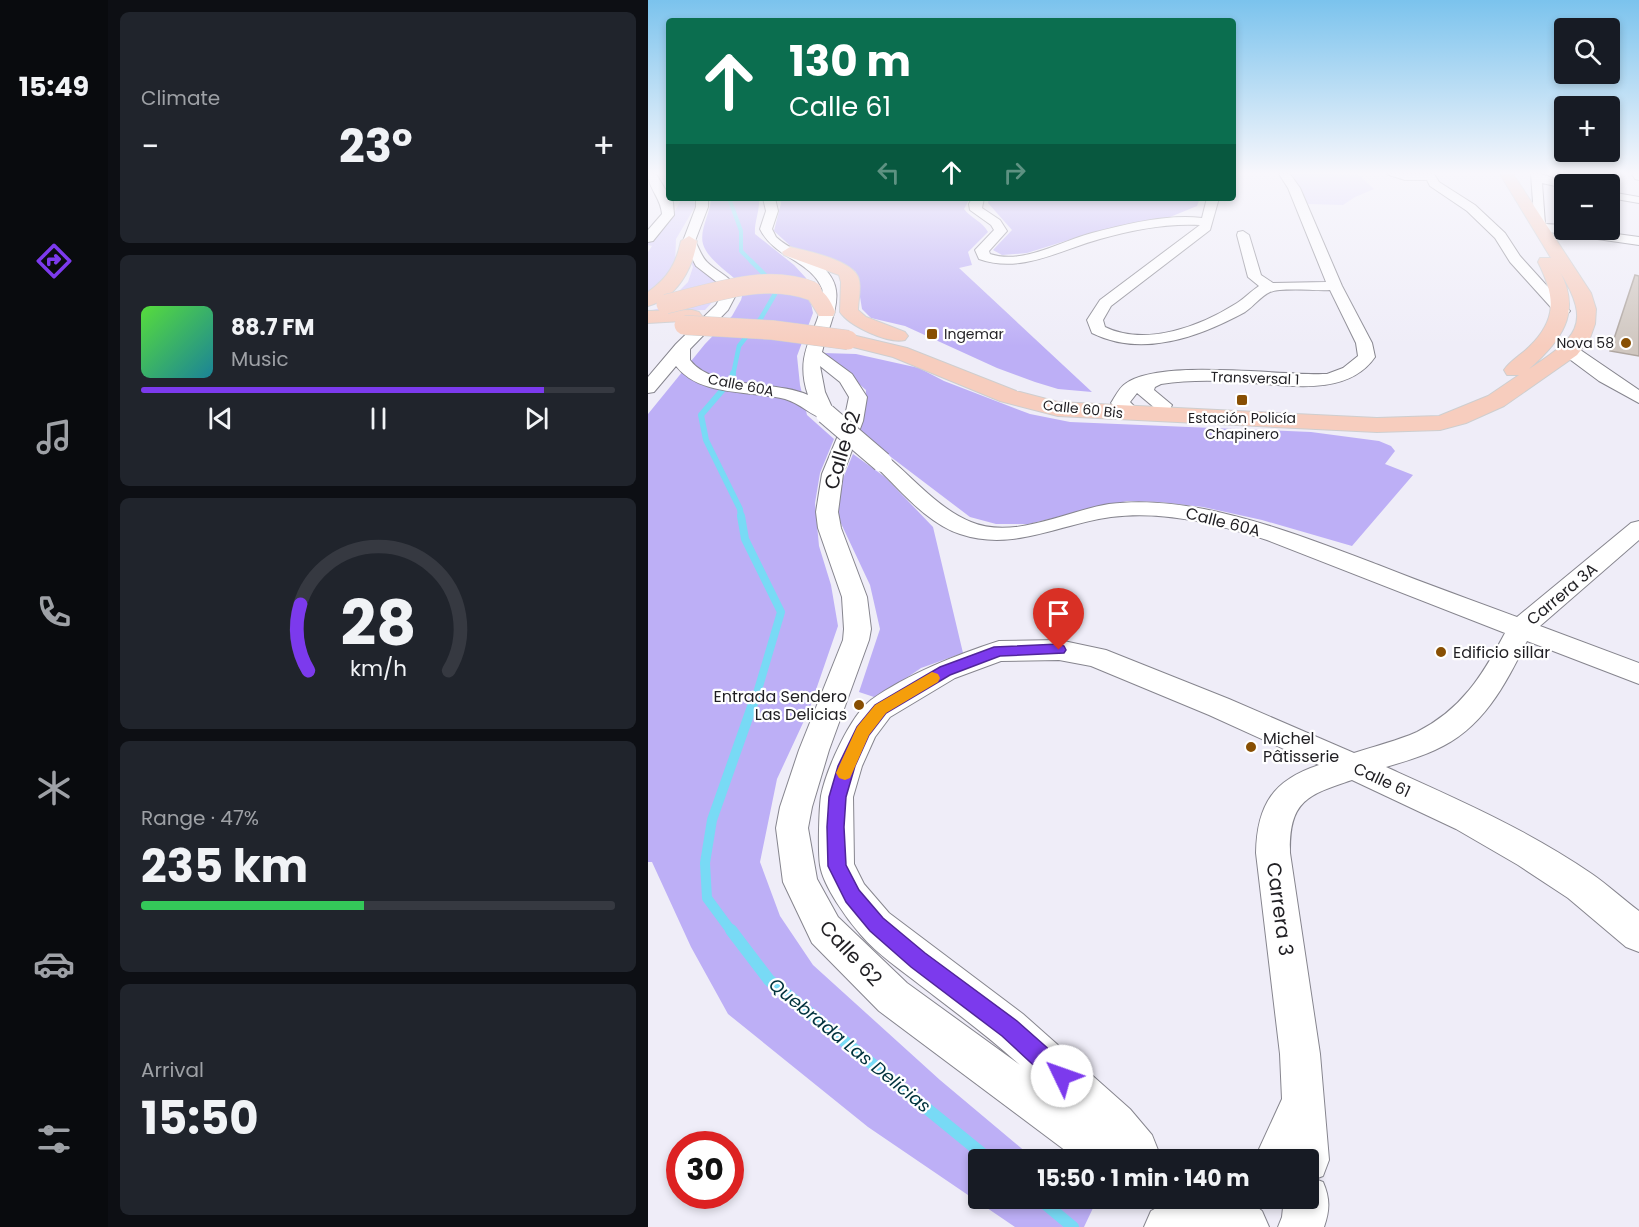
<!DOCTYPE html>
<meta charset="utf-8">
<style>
:root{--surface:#171b24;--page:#20242c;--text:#f1f3f6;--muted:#9ea1a6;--line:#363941;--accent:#7c3aed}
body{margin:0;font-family:Poppins,sans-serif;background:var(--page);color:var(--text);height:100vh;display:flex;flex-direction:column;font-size:22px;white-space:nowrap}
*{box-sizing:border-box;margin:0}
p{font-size:20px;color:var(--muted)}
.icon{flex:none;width:33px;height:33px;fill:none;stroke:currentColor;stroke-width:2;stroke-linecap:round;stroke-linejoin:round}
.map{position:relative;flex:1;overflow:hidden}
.panel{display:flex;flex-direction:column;gap:12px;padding:12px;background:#0d0f14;width:540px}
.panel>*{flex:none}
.top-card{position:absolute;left:18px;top:18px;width:570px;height:183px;border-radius:6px;box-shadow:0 3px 9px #0003;background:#0b6e4f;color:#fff;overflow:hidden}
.tools{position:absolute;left:906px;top:18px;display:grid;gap:12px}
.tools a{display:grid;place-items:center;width:66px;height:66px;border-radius:6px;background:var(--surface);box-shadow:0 3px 9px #0003;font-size:30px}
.speed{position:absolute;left:18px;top:1131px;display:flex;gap:12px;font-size:30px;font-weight:700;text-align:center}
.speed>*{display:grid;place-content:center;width:78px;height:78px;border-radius:50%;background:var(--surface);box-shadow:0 3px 9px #0003;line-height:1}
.speed .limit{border:9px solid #d22;background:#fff;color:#111}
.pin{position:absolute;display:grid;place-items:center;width:51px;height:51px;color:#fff;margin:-62px -26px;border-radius:50% 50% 50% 0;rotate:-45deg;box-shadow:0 0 6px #0007}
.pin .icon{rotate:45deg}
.me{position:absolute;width:66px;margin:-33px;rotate:312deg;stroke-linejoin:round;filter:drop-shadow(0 0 4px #0008)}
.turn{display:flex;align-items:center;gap:21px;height:126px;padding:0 24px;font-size:27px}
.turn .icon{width:78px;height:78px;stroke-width:2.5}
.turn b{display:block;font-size:42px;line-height:51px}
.lanes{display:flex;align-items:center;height:57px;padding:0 24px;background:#0003;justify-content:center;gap:30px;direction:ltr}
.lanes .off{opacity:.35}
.big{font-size:45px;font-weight:700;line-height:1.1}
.panel .card{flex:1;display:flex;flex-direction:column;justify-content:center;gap:9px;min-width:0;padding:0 21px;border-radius:9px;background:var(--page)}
.panel .dial{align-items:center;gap:0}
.dial svg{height:156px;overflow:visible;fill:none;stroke:var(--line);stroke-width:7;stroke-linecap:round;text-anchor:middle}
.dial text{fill:var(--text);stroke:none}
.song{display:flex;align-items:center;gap:18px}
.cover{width:72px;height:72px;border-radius:9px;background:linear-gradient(135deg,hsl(110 70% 55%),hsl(190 70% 35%))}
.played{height:6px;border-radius:3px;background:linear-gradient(90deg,var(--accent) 85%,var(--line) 85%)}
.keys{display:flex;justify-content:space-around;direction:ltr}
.heat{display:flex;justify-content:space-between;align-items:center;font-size:33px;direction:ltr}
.charge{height:9px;border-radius:4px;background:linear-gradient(90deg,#34c759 47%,var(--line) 0)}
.trip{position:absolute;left:320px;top:1149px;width:351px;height:60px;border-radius:6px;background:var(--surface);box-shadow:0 3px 9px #0003;font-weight:700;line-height:60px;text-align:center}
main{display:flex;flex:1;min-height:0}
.dock{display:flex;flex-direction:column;width:108px;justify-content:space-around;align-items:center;background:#090b0e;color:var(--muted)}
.dock .icon{width:42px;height:42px}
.dock .selected{color:var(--accent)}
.dock b{font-size:27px;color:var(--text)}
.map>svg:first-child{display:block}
.green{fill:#d8d0fb}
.forest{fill:#bdaff6}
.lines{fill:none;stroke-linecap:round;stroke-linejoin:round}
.stream-far5{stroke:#78daf5;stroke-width:4}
.stream-far4{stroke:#78daf5;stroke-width:4.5}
.stream-far3{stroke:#78daf5;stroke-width:6}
.stream-far2{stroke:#78daf5;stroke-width:8}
.stream-far1{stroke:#78daf5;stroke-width:10}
.stream{stroke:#78daf5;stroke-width:12}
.building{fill:#d0c7c0;stroke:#afa6a0;stroke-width:1.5}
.minor-casing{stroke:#86858e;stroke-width:2}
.major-casing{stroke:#cececf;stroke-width:2}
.minor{fill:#fff;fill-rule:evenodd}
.major{fill:#f7cdbe;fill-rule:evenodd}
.minor-bridge-casing{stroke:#86858e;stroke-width:22;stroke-linecap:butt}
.major-bridge-casing{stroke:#cececf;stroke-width:20;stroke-linecap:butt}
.minor-bridge{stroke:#fff;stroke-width:20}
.major-bridge{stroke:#f7cdbe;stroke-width:19}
.route{fill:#7c3aed;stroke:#51269a;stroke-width:1.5}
.slow{fill:#f59e0b}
.poi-dot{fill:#884f03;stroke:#fff;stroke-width:2}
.labels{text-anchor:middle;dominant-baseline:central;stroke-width:4.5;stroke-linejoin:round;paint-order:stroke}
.far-poi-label{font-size:14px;fill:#201f23;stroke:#fff;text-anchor:start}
.far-street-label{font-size:14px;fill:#201f23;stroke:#fff}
.street-label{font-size:16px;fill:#201f23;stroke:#fff}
.poi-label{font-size:16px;fill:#201f23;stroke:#fff;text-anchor:start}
.water-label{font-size:18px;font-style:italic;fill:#01323d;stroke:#fff}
.near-street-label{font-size:20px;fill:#201f23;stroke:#fff}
</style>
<main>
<nav class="dock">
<b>15:49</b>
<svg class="icon selected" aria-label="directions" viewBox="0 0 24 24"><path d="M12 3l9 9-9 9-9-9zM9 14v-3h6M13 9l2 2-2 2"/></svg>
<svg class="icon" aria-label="music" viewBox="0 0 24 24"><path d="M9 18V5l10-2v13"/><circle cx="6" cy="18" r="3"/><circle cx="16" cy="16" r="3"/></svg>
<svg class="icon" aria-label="phone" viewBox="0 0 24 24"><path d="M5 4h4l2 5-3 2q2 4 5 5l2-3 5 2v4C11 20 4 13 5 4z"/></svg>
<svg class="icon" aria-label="climate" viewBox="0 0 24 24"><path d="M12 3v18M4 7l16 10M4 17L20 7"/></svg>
<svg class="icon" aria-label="car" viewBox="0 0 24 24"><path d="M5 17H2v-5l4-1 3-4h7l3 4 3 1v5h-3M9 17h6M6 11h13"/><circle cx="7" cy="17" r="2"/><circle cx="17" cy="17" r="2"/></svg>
<svg class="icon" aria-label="filters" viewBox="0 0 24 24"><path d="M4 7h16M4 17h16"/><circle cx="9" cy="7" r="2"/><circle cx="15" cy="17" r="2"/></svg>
</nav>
<section class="panel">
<div class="card"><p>Climate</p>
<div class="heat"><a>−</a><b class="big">23°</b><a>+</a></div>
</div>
<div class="card">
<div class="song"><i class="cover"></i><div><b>88.7 FM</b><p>Music</p></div></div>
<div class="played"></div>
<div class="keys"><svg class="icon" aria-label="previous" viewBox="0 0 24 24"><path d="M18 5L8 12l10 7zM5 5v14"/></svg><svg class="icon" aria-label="pause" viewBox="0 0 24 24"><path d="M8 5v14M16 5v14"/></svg><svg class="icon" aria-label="next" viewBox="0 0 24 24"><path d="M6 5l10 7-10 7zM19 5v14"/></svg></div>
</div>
<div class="card dial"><svg viewBox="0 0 100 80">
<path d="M14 69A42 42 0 1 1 86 69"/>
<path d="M14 69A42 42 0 0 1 10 35" stroke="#7c3aed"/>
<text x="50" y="56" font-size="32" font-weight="700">28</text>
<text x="50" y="72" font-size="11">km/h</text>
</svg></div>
<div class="card"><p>Range · 47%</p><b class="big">235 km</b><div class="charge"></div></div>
<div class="card"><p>Arrival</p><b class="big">15:50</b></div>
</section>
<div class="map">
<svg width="991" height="1227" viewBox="0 0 991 1227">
<rect width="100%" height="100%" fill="#efedf8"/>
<path class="green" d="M 644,174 L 711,175 L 726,189 L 707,197 L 695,205 L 660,204 Z
M 34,198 L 44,198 L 48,205 L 28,239 L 27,265 L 23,273 L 0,294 L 0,252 L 4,246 L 0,245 L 0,243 L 21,222 Z
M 41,259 L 72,284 L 70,296 L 57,310 L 0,311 L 13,308 L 25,297 L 40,282 L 45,267 Z"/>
<path class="forest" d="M 63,198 L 111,198 C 112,211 106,222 107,234 L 146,265 L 158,278 L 165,313 L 149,356 L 152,385 L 159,415 L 186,439 L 172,473 L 167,503 L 171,546 L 183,585 L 190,626 L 161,710 L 129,779 L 112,862 L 132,916 L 165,965 L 292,1080 L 386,1159 L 330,1160 L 330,1198 L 433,1199 L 445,1208 L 436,1227 L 367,1227 L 220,1127 L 80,1014 L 43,947 L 4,862 L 0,862 L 0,414 L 57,344 L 84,316 L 93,300 L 96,289 C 86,274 61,263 55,244 C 51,230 63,212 63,198 Z
M 131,198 L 322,198 L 316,209 C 324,219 334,221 340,232 L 320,252 L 324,265 L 311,268 L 444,392 L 410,389 L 387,382 L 349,368 L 257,326 L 223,318 L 214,309 L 208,272 L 198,266 L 148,251 L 126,231 L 133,203 Z
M 341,198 L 552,198 L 549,206 L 505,224 L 430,237 L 379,253 L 354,255 L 345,250 L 364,230 L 340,203 Z
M 175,353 L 208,354 L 271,368 L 296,381 L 382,414 L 422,422 L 663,432 L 731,441 L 743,446 L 747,451 L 737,464 L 765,475 L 704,546 L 614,520 L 555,507 L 512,502 L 479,501 L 380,524 L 348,524 L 322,517 L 210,432 L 217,407 L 218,390 Z
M 205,454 L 237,477 L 285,527 L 315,653 L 273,668 L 229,698 L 211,692 L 232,629 L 222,585 L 190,517 L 194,481 Z"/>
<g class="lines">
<path class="stream-far5" d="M 81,198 L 93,231 L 93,251 L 105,263"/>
<path class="stream-far4" d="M 85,375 L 91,346 L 113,318 L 127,294 L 118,276 L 103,261"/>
<path class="stream-far3" d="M 85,373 L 84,379 L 53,415 L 58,440 L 92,509 L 93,517"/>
<path class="stream-far2" d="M 93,516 L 97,539 L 133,612 L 107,700"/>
<path class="stream-far1" d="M 84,932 L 59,898 L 57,863 L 64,820 L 107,698"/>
<path class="stream" d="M 83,930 L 121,980 L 342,1160
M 390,1198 L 425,1227"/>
</g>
<path class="building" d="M 987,275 L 991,276 L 991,356 L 962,351 Z"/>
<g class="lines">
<defs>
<path id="minor" d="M 0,174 L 8,174 L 25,202 L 26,215 L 5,241 L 0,242 L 0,230 L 14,214 C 13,198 0,188 0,174 Z
M 631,174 L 642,174 L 652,188 L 694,286 L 724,343 L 727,357 C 698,399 635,384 592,382 C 565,380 539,380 513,384 L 507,387 L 506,390 L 524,405 L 522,409 L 508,409 L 489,393 L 482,402 L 494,414 L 492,418 L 478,418 L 463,403 C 467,397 471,388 477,384 C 512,358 632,376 679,374 L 695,368 L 710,356 L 708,343 L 682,290 C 667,291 635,287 622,292 C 613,296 606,306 597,312 C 551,337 494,358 444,333 L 439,320 L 452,300 L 552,225 C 520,223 483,230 452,239 C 412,250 373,274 331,259 L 327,250 L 346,230 L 343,225 L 322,210 L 321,204 L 324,198 L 336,198 L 334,208 L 352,220 L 359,231 L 341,251 L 342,254 C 375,265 413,241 444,233 C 479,224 519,214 554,218 L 559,198 L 571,198 L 562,230 L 463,306 L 455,320 L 457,327 C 498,347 553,326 589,303 C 597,298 603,291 611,286 L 600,277 L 589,235 L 590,232 L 595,231 L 601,235 L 613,275 L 625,283 L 678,282 L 640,188 Z
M 738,174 L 786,174 L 791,182 L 827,205 L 857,233 L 872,256 L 919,308 L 922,311 L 919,314 L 909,314 L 862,262 L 847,238 L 819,211 L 782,186 L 779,180 L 757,180 Z
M 883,174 L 893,174 L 921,184 L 916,184 L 916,188 L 894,183 L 897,224 L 916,225 L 916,230 L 939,230 L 991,237 L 991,245 L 887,230 Z
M 984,174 L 991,174 L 991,180 L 987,179 Z
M 962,192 L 991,197 L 991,203 L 962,198 Z
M 48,198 L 60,198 L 60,207 L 47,241 C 51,248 53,256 59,262 C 70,273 83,276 90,291 L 80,310 L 42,349 L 42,360 C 65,390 127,380 160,395 C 144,348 174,331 175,291 C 164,260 127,259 112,229 L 118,211 L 115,198 L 127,198 L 130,211 L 124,229 L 128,237 C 140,248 155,253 168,262 C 205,287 182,318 174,352 L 204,374 L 219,397 L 215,421 L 195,474 L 190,512 L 193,528 L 219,597 L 223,629 L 221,640 L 181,750 L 164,807 L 160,828 L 169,879 L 190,917 L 259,983 L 372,1065 C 340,1036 306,1011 272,985 C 253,970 229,954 213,935 C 199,919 175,886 172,865 C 170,851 171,810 173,796 C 178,770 202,716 223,700 C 258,675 310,654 351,641 L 411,640 L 458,650 L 581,699 L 706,753 C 727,746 749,741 769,732 C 814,709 834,676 857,633 L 619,540 C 569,524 516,510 463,517 C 411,524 365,552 312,534 C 278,523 252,489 227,466 L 224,462 L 227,458 L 241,458 C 267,480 291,509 323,522 C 366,540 418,511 461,504 C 492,500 525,503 556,509 C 617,521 675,544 733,566 C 778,584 824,600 869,617 L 983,523 L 991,521 L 991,540 L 892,626 L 991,663 L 991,684 L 879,641 C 857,685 835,729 787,750 C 772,757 755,762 738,767 C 809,799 880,830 944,874 C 960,885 975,899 991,911 L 991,952 L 978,947 L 920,898 L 870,865 L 808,829 L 704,780 C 659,795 641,801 642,853 L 672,1054 L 681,1160 L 675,1176 L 667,1179 L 675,1182 C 682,1198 682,1210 676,1227 L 630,1227 L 634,1217 L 636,1198 L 660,1198 L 660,1160 L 606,1160 L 634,1099 L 632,1054 L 608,853 C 609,805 625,780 671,765 L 561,715 L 443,666 L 411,660 L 353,661 L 307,678 L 242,717 L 227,737 L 214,766 L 205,797 L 206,864 L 216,884 L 241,913 L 375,1014 L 482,1109 L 504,1135 L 514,1160 L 430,1160 L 231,1011 L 164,943 L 135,882 L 128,828 L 132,807 L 151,750 L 195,640 L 196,629 L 194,597 L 170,528 L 168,512 L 174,474 L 196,421 L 201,397 L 192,382 L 172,366 L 177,392 L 187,414 L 185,418 L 178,420 C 163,416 152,403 137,399 C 102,390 52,397 28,366 L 6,392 L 0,393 L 0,377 L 28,344 L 68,305 L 76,291 L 70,283 L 48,266 L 35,241 L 48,207 Z
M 922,346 L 928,347 L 991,390 L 991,403 L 951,381 L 916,355 L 914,351 L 916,347 Z
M 507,1198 L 598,1198 L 614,1211 L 621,1227 L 496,1227 L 503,1211 L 510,1207 Z"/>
<path id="major" d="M 852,174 L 865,174 L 943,293 L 948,309 L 947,324 L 942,338 L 929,355 L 856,406 L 818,423 L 792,430 L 729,432 L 410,416 L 352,401 L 245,357 L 193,344 L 190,340 L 193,336 L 200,334 L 259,348 L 368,391 L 410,402 L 729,418 L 791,416 L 840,396 L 871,375 L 859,375 L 856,370 C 862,361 873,355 881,347 C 910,319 907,296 890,262 L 892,258 L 903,258 ZM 912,272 C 945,325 928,338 881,369 C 913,341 934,313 912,272 Z
M 41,236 L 49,241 C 45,268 29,298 0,306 L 0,292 C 20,278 28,264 33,241 Z
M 142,247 C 159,251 203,260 210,277 C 214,287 210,300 210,310 L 218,317 L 257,332 L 260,336 L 257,340 C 240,344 201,326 192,312 L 193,282 L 191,275 L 136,255 L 134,252 Z
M 164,286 C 176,289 183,301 187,312 L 185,316 L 171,316 C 166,308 161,299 155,291 L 158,287 Z
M 44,310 L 51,312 L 54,316 L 51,320 L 0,323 L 0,311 Z"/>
</defs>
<use href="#minor" class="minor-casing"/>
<use href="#major" class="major-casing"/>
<use href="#minor" class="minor"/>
<use href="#major" class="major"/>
<defs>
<path id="minor-bridge" d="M 178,414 L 234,462"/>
<path id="major-bridge" d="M 18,304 C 65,293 117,273 164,291
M 36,325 L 124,330 L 200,340"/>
</defs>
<use href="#minor-bridge" class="minor-bridge-casing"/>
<use href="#major-bridge" class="major-bridge-casing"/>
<use href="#minor-bridge" class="minor-bridge"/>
<use href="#major-bridge" class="major-bridge"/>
</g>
<linearGradient id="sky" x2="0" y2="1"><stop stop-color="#7bc3ed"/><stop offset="0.5" stop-color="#f8f7fc"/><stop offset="1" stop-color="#f8f7fc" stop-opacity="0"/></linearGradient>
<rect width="991" height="346" fill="url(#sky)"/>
<path class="route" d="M 411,644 L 416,646 L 418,650 L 416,653 L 352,656 L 302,675 L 238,713 L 221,735 L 207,766 L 198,797 L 196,827 L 198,865 L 211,890 L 235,918 L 277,953 L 369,1021 L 422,1068 L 425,1076 L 422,1084 L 414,1087 L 406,1084 L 354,1036 L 263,967 L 222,931 L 198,902 L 180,866 L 179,827 L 181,797 L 190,766 L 209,727 L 227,705 L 292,667 L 346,647 Z"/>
<path class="slow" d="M 284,672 L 290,674 L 292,678 L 290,682 L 238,713 L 221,735 L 202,778 L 197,780 L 191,778 L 188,773 L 209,727 L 227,705 Z"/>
<g class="poi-dot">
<rect x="278" y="328" width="12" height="12" rx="3"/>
<circle cx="978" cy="343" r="6"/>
<rect x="588" y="394" width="12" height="12" rx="3"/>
<circle cx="793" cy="652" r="6"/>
<circle cx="211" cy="705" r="6"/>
<circle cx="603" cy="747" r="6"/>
</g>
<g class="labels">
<g class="far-poi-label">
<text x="296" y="334">Ingemar</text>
<text x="966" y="343" text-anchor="end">Nova 58</text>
<text x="594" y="418" text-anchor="middle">Estación Policía<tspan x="594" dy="16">Chapinero</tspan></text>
</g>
<g class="far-street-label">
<text transform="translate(607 378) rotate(2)">Transversal 1</text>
<text transform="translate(93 385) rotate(11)">Calle 60A</text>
<text transform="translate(435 409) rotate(6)">Calle 60 Bis</text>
</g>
<g class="street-label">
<text transform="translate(575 522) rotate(14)">Calle 60A</text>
<text transform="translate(914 594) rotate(-40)">Carrera 3A</text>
<text transform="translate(734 780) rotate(25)">Calle 61</text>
</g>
<g class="poi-label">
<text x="805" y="652">Edificio sillar</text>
<text x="199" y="696" text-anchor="end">Entrada Sendero<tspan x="199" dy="18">Las Delicias</tspan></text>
<text x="615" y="738">Michel<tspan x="615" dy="18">Pâtisserie</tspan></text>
</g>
<g class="water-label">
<text transform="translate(202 1045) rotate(39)">Quebrada Las Delicias</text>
</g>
<g class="near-street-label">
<text transform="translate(194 450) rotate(-73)">Calle 62</text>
<text transform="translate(632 909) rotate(82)">Carrera 3</text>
<text transform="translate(203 953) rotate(47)">Calle 62</text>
</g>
</g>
</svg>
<div class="tools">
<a><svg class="icon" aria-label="search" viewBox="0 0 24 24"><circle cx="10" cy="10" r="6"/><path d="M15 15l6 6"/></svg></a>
<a>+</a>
<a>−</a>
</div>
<div class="speed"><div class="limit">30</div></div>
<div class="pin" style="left:411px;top:650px;background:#d93025"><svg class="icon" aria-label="arrive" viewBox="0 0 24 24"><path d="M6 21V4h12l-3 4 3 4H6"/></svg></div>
<svg class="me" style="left:414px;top:1076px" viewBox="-20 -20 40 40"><circle r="19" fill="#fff"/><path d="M0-13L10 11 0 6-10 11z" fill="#7c3aed"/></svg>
<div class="trip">15:50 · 1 min · 140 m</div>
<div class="top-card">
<div class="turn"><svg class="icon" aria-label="ahead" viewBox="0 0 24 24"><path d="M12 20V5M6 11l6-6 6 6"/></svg><div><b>130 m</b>Calle 61</div></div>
<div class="lanes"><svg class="icon off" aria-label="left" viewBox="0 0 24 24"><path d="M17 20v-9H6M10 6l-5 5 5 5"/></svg><svg class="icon" aria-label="ahead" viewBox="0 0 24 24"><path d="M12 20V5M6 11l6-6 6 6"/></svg><svg class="icon off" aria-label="right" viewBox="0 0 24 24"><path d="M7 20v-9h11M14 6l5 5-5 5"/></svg></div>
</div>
</div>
</main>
